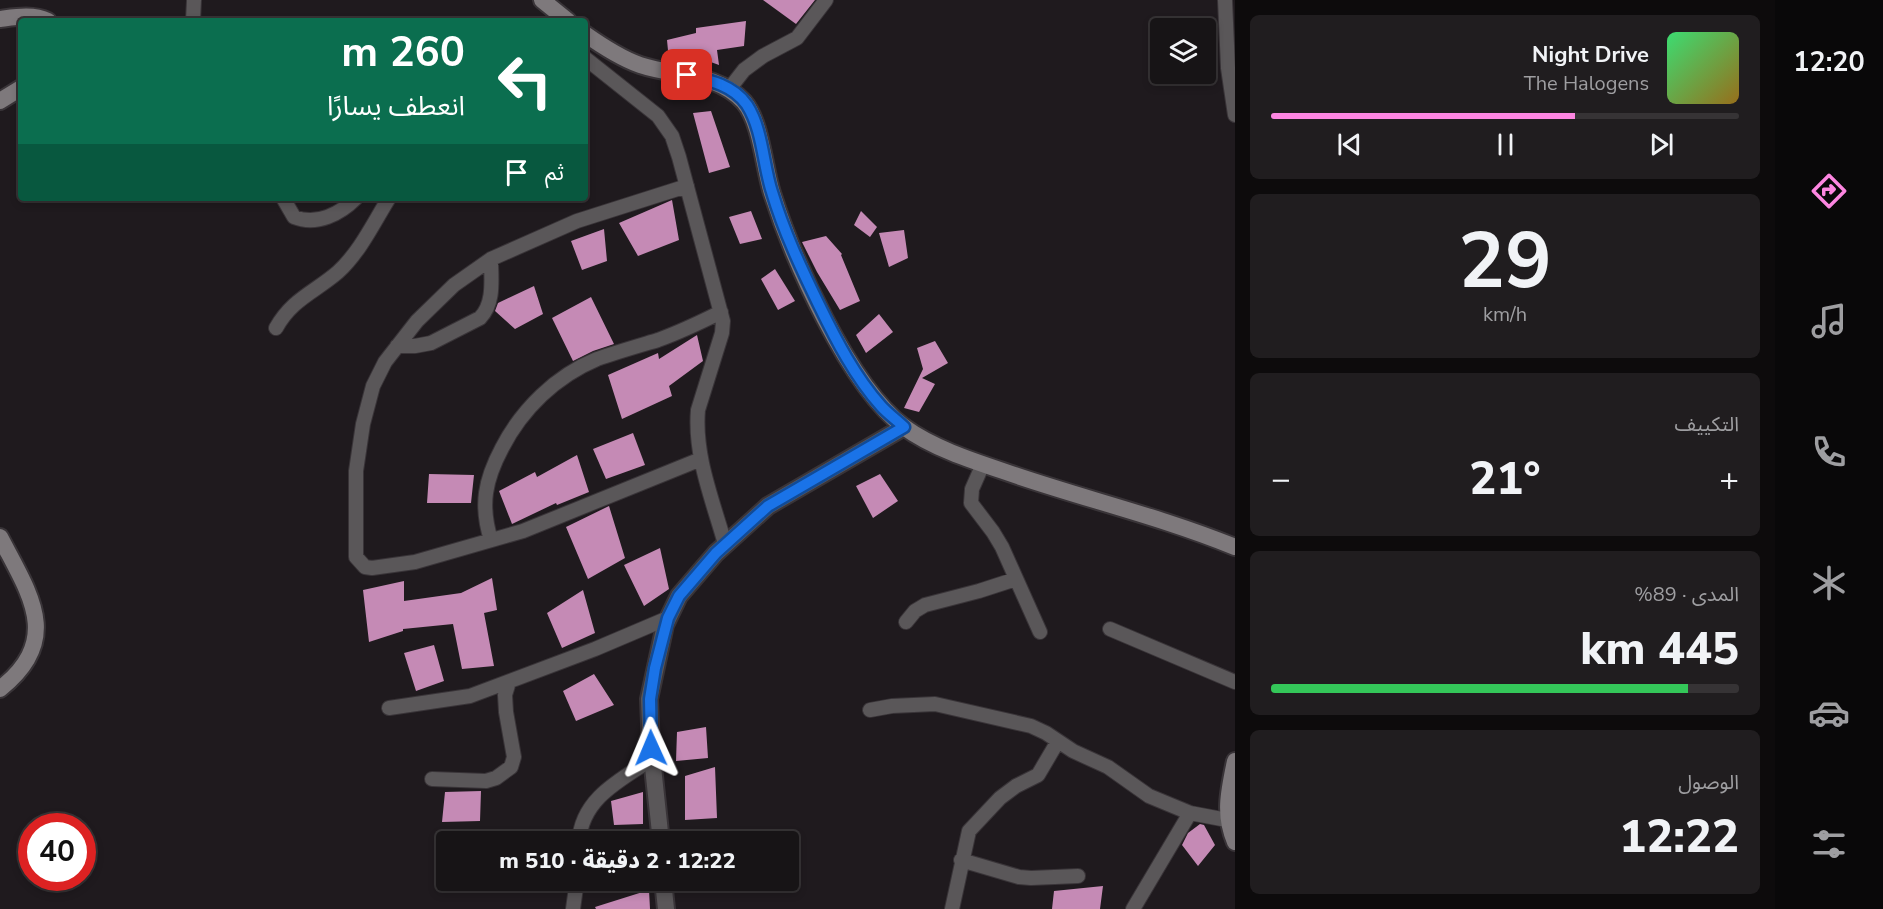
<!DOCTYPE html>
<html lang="ar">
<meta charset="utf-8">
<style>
:root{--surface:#171416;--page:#201d1f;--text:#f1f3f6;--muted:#9e9ea1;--line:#363335;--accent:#fd86e1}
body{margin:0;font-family:"Nunito Sans","Noto Sans Arabic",sans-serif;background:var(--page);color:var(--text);direction:rtl;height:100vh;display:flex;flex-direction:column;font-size:22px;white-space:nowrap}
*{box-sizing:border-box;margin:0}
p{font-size:20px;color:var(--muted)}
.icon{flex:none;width:33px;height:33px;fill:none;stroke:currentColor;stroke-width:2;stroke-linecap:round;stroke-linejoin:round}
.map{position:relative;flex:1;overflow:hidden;direction:ltr}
.side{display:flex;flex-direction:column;gap:15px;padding:15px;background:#0d0b0c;width:540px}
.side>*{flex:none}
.top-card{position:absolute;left:18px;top:18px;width:570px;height:183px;border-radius:6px;box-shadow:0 3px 9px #0003,0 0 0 2px var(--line);direction:rtl;background:#0b6e4f;color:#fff;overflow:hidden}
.tools{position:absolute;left:1150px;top:18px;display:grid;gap:12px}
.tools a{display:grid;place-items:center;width:66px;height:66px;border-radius:6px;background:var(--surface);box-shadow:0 3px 9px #0003,0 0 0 2px var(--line);font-size:30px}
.speed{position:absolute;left:18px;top:813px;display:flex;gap:12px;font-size:30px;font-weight:700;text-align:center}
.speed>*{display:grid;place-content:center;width:78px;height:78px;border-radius:50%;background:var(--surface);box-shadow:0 3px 9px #0003,0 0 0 2px var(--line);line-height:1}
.speed .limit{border:9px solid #d22;background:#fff;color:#111}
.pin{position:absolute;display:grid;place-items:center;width:51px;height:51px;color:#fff;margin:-26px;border-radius:12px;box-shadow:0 3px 9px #0006}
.me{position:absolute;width:66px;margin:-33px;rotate:359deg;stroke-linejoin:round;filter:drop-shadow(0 0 4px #0008)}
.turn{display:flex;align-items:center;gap:21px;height:126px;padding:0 24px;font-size:27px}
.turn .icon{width:78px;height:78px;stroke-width:2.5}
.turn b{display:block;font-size:42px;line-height:51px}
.then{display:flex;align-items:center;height:57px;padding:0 24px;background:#0003;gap:12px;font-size:22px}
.big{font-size:45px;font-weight:800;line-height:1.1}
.side .card{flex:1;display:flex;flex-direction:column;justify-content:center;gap:9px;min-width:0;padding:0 21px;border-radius:9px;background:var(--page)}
.side .dial{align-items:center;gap:0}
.dial b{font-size:78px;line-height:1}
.song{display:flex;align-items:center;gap:18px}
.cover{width:72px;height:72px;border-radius:9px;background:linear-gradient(135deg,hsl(140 70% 55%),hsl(40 70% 35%))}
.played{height:6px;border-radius:3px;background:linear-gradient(90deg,var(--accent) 65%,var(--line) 65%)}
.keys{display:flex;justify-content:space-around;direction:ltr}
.heat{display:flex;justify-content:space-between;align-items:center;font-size:33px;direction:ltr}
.charge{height:9px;border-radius:4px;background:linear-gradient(90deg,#34c759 89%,var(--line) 0)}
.trip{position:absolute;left:436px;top:831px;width:363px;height:60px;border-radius:6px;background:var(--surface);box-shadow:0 3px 9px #0003,0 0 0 2px var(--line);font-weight:800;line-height:60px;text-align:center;direction:rtl}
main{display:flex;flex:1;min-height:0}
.tabs{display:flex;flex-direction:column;width:108px;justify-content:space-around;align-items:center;background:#090809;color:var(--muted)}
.tabs .icon{width:42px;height:42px}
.tabs .active{color:var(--accent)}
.tabs b{font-size:27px;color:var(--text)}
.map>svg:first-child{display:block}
.building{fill:#c58ab5}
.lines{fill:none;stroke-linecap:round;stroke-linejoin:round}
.minor-casing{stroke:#393438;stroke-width:16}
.tertiary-casing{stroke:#393438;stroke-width:20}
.secondary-casing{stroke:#393438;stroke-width:20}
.minor{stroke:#5a5759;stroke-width:14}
.tertiary{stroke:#5a5759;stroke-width:16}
.secondary{stroke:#7e797c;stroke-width:16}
.route-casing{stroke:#114b97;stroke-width:15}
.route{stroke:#1a73e8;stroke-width:10}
</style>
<main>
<nav class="tabs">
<b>12:20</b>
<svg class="icon active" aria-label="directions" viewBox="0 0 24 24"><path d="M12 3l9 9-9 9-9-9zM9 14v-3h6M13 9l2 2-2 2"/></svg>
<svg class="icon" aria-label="music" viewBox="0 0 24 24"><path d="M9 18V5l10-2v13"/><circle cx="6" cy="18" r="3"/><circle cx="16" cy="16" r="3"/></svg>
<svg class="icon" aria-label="phone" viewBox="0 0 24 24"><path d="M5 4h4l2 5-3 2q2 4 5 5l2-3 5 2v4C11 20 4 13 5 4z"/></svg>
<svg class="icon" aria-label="climate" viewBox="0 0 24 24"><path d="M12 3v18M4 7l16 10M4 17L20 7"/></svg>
<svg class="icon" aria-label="car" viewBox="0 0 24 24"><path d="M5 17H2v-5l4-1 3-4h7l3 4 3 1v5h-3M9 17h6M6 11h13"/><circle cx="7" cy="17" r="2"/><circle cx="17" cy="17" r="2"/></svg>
<svg class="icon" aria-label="filters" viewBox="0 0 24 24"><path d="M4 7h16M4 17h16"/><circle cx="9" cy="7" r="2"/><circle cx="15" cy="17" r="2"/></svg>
</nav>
<section class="side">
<div class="card">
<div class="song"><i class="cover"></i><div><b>Night Drive</b><p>The Halogens</p></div></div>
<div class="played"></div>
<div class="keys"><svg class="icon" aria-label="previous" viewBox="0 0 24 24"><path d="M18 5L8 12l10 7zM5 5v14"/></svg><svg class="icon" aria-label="pause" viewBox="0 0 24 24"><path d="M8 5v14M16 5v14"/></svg><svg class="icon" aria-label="next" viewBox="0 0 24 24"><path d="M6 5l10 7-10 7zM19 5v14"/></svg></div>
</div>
<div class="card dial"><b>29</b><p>km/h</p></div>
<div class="card"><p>التكييف</p>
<div class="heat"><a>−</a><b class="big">21°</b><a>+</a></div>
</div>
<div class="card"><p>المدى · 89%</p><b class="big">445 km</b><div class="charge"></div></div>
<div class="card"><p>الوصول</p><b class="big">12:22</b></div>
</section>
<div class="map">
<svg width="1235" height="909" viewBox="0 0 1235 909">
<rect width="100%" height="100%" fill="#1f1a1e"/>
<path class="building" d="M 763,0 L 815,0 L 796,24 Z
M 746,21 L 744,46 L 717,50 L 719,65 L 694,56 L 669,61 L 667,40 L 696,33 L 696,28 Z
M 711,111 L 730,167 L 709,173 L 693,113 Z
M 672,200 L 679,240 L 638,256 L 619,223 Z
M 751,211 L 762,239 L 740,244 L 729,217 Z
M 861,211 L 877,227 L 870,237 L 854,225 Z
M 604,229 L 607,261 L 582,270 L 571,241 Z
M 904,230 L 908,258 L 889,267 L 879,233 Z
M 826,236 L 842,254 L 841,255 L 860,301 L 840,310 L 817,272 L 802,242 Z
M 775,269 L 795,301 L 778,310 L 761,279 Z
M 534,286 L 543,314 L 515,329 L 495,311 L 498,303 Z
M 591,297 L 614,344 L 593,351 L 573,361 L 552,318 Z
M 879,314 L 893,332 L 866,353 L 856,335 Z
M 697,335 L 703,361 L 669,386 L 672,396 L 622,419 L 608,375 L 658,353 L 659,359 Z
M 935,341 L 948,363 L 922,378 L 935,384 L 919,412 L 904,408 L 923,369 L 917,348 Z
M 633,433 L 645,465 L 606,479 L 593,449 Z
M 577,455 L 589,492 L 557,505 L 556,503 L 512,524 L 499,491 L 535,472 L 537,477 Z
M 429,474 L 474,475 L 471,503 L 427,503 Z
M 880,474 L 898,501 L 873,518 L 856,486 Z
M 609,506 L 625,558 L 588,579 L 566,527 Z
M 660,548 L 669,589 L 644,606 L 624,565 Z
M 492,578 L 497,610 L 484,613 L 494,666 L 462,669 L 453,624 L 403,629 L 403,631 L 369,642 L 363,590 L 404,581 L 404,601 L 461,593 Z
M 583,590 L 595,633 L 562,648 L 547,613 Z
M 434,645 L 444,681 L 416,691 L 404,653 Z
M 594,674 L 614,705 L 576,721 L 563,691 Z
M 706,727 L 708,758 L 676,761 L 677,732 Z
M 715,767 L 717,818 L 685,820 L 685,776 Z
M 481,791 L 480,821 L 442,822 L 445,792 Z
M 643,792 L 643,824 L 614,825 L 611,801 Z
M 1200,824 L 1204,825 L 1215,845 L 1198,866 L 1182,845 L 1188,833 Z
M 1103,886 L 1100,909 L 1052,909 L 1054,891 Z
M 649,890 L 650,909 L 596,909 L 595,907 Z"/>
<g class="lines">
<defs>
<path id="minor" d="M 1225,0 L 1228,68 L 1235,115
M 193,21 L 194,0
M 585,58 L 658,116 L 672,136 L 679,157 L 723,321 L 722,333 L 698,410 C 694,456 713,501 725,544
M 730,88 L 744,70 L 763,56 L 797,38 L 826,0
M 687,186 L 577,221 L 491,259 L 454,285 L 417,321 L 385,362 L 373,386 L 363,424 L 356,471 L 356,557 L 365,567 L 372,568 L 415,562 L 523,531 L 701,459
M 283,198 L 294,217 C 317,226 340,214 356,198
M 276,328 C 292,299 315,292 338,272 C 360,252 374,222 389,198
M 397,346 L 415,346 L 431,343 L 480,318 C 495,303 491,278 491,259
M 983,464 L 972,489 L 971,503 L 993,532 L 1002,547 L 1040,632
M 491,540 C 480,505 485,480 502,448 C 522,409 556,376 597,359 C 617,352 638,346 658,340 C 680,332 701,322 721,312
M 906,622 L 915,611 L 925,605 L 979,591 L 1016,579
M 1110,629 L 1235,682
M 389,708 L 470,696 L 595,649 L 668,618
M 870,710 L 892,706 L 935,704 L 1031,726 L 1046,733 L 1073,751 L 1108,767 L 1149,796 L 1190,813 L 1227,820
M 432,779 L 486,781 L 496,778 L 511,767 L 514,757 L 506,712 L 505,695 L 509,682
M 579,842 C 581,799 620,780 652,759
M 961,860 L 1019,877 L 1031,878 L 1078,876
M 573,909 L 577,880
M 952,909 L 969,831 L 1000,798 L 1016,786 L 1038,775 L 1058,741
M 1133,909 L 1190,813"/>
<path id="tertiary" d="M 661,842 L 651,748 L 649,699 L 665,625 L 679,596 L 716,553 L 768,506 L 904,427
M 663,880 L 666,909"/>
<path id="secondary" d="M 542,0 L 568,21
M 0,19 C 16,17 33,14 48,21
M 585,34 C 602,46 620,58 640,65 C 675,77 717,72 744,102 C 761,122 764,168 772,193 C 793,259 848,385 904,427 C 931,447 970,460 1003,471 C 1080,498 1159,516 1235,547
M 0,101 L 21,88
M 0,537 C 30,595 63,639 0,689
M 1235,761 C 1229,790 1223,814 1235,842"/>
</defs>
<use href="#minor" class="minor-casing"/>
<use href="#tertiary" class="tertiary-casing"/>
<use href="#secondary" class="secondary-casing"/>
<use href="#minor" class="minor"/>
<use href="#tertiary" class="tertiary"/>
<use href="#secondary" class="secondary"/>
</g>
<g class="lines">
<defs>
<path id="route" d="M 651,748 L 650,699 L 655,668 L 668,618 L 679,596 L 716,553 L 768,506 L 904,427 C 897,420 888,414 881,406 C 855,377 836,340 819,305 C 801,268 784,232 772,192 C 763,165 763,130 747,105 C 733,85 709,80 687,75"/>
</defs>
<use href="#route" class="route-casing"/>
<use href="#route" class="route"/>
</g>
</svg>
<div class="tools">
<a><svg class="icon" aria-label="layers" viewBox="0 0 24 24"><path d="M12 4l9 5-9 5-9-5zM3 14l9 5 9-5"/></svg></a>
</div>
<div class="speed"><div class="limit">40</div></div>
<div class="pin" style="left:687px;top:75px;background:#d93025"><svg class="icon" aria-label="arrive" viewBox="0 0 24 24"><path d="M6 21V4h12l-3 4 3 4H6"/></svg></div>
<svg class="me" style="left:651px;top:748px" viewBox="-20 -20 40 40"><path d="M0-17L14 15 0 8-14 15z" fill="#1a73e8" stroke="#fff" stroke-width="4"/></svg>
<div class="trip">12:22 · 2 دقيقة · 510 m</div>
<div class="top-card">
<div class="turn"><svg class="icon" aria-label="left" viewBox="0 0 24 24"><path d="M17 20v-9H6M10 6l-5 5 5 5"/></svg><div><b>260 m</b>انعطف يسارًا</div></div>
<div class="then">ثم<svg class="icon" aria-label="arrive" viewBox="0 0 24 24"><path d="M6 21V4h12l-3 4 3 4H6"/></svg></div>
</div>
</div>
</main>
